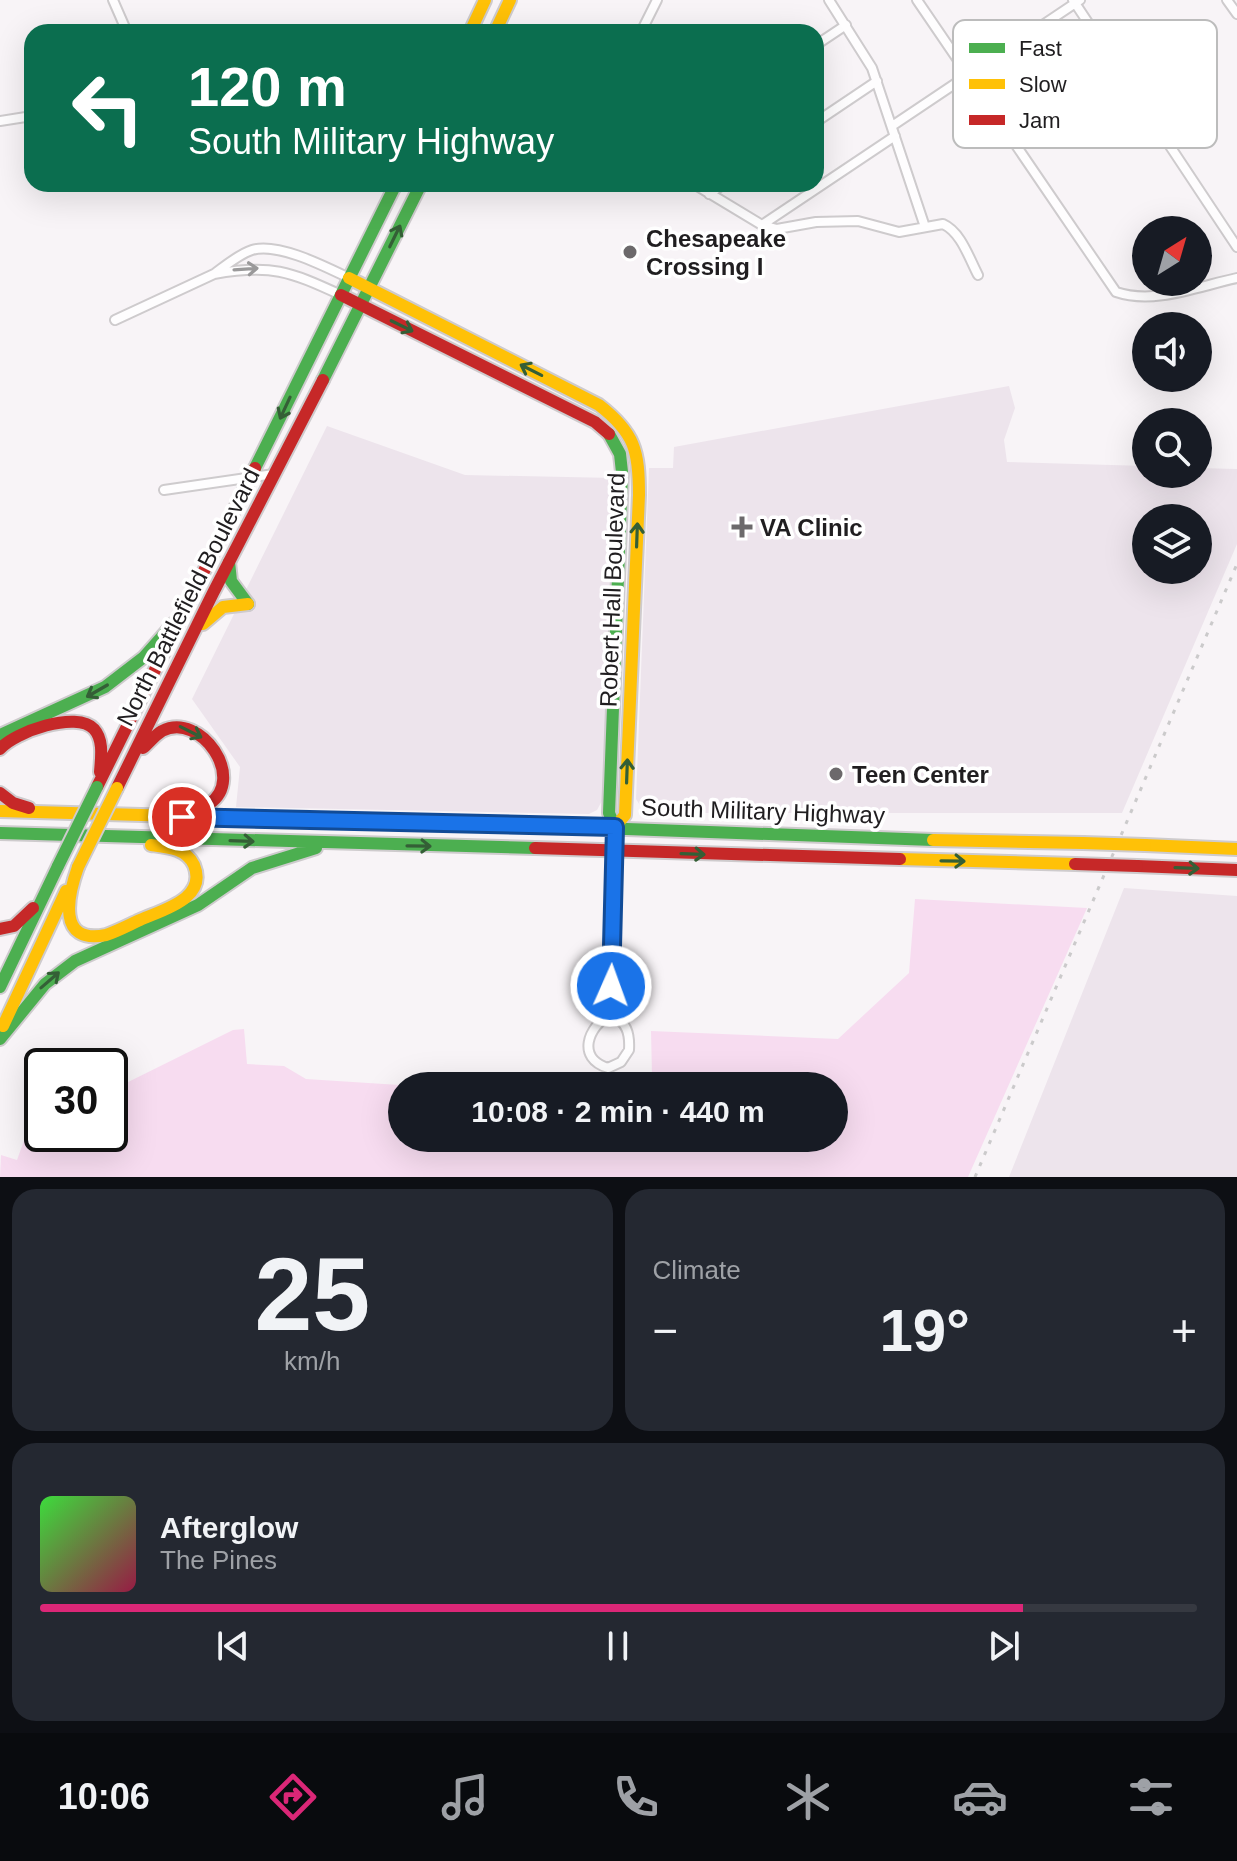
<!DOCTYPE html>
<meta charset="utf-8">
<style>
:root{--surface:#171b24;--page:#242831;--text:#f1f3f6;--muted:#9ea1a6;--line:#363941;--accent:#db2777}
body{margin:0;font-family:Arial,sans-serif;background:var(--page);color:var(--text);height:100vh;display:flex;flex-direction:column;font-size:30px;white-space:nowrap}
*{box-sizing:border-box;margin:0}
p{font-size:26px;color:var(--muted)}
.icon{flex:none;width:44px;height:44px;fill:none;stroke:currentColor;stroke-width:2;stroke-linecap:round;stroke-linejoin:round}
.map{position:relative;height:1177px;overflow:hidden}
.drawer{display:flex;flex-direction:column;gap:12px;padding:12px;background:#0d0f14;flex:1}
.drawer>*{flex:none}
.hud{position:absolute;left:24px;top:24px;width:800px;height:168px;border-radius:24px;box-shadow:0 8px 32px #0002;background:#0b6e4f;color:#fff;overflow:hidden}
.needle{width:52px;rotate:37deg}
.tools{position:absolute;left:1132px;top:216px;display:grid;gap:16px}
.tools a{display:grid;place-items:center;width:80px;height:80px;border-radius:50%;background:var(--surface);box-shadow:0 8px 32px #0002;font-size:40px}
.speed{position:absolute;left:24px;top:1048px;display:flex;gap:16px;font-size:40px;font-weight:700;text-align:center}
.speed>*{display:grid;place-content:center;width:104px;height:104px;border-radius:50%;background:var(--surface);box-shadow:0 8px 32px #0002;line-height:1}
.speed .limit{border:4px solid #111;border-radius:12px;background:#fff;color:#111}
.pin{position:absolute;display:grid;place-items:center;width:68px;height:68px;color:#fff;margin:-34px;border:4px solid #fff;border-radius:50%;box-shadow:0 2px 8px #0007}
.me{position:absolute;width:88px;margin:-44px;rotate:2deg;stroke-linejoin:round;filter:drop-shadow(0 0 6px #0008)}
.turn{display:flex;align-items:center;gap:28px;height:168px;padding:0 32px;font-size:36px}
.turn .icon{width:104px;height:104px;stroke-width:2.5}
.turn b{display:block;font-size:56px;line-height:68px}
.big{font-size:60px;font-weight:700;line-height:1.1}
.drawer .widget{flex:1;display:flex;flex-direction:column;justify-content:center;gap:12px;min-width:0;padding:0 28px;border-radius:24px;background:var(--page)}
.drawer .dial{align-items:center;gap:0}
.dial b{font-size:104px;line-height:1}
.song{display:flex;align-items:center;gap:24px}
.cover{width:96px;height:96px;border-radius:12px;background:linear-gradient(135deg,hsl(120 70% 55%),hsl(340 70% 35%))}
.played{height:8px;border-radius:4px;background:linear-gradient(90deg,var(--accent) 85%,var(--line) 85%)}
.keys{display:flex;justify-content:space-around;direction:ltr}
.heat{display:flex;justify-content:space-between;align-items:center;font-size:44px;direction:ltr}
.drawer .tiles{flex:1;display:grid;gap:12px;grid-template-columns:1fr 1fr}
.widget:last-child{grid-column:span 2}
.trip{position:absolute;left:388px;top:1072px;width:460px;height:80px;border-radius:40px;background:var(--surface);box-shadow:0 8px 32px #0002;font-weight:700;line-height:80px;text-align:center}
.tab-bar{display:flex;height:128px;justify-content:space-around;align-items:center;background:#090b0e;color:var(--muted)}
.tab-bar .icon{width:56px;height:56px}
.tab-bar .active{color:var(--accent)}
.tab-bar b{font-size:36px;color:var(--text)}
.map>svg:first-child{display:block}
.built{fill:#ede4ec;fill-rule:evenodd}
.green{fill:#f7dcf0}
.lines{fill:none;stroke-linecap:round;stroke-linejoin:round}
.street-casing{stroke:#cecbcd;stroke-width:12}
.fast-casing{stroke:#cecbcd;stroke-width:16}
.slow-casing{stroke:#cecbcd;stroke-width:16}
.jam-casing{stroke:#cecbcd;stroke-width:16}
.street{stroke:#fefdfe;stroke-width:8}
.fast{stroke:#4caf50;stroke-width:12}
.slow{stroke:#ffc107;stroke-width:12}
.jam{stroke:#c62828;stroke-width:12}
.rail{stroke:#cbcacb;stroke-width:3;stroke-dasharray:4 8;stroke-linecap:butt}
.fast-bridge-casing{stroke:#cecbcd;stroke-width:16;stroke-linecap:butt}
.slow-bridge-casing{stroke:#cecbcd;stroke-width:16;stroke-linecap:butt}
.jam-bridge-casing{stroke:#cecbcd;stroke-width:16;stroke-linecap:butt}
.fast-bridge{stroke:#4caf50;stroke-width:12}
.slow-bridge{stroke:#ffc107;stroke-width:12}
.jam-bridge{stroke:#c62828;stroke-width:12}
.oneway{stroke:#345f36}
.oneway2{stroke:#9a999a}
.route-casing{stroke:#114b97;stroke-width:20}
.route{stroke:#1a73e8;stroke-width:14}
.poi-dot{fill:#6c696b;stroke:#fff;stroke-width:3}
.labels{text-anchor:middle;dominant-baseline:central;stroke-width:7;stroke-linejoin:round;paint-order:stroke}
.poi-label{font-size:24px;font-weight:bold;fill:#201e20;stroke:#fff;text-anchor:start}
.street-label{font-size:24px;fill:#201e20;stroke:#fff}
.key{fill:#fff;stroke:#bcbcbc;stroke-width:2}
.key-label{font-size:22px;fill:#201e20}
</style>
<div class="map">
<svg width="1237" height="1177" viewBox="0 0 1237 1177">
<rect width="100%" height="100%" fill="#f8f4f7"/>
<path class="built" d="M 1009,386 L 1015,408 L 1004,440 L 1007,462 L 1146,466 L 1146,474 L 1198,474 L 1198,468 L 1237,469 L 1237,544 L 1122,813 L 651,813 L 641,807 L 636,799 L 649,468 L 673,468 L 674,447 ZM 1146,518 L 1198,518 L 1198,570 L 1146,570 Z
M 327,426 L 465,475 L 614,478 L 603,799 L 597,810 L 589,814 L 236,807 L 240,767 L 192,699 Z
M 1124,888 L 1237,896 L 1237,1177 L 1009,1177 Z"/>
<path class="green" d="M 915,899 L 1087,908 L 968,1177 L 0,1177 L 1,1155 L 17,1160 L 34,1113 L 42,1117 L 42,1134 L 110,1134 L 110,1091 L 233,1030 L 244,1029 L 247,1064 L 284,1066 L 306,1079 L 415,1086 L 402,1086 L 402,1138 L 834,1138 L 834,1086 L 648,1086 L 652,1076 L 651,1031 L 838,1039 L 909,973 Z"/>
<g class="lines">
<defs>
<path id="street" d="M 113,0 L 127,32
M 829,0 L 872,68 L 925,227
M 917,0 L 1116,292 C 1154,305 1199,286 1237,278
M 1073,0 L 1237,247
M 1227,0 L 1237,14
M 641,32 L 657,0
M 816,45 L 846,25
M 0,121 L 32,116
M 816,122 L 877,81
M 892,126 L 1080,0
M 694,184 L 762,225 L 777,229 L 816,222 L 858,221 L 899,232 L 943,224 C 961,232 969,258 978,275
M 709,194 L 724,184
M 762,225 L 895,136
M 341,295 C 289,271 271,264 214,274 C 225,266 239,254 252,250 C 278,242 326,267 349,278
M 115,320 L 214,274
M 164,490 L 274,474
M 610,1014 C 627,1022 630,1033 629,1050 L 621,1062 L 608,1068 C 576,1058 588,1027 610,1014 L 615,851"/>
<path id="fast" d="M 323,380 L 421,184
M 609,434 L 620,454 L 622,472 L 609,813 L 615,827 L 615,851
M 255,468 L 396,184
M 229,562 L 231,581 L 248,604
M 0,735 L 105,687 L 144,657 L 174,623
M 572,827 L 933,840
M 0,833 L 535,848
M 0,987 L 58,866
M 0,1039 L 45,984 L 75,961 L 198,905 L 252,868 L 316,848"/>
<path id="slow" d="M 470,32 L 485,0
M 495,32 L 510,0
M 349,278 L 599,405 C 635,433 639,451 639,495 L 625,815 L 615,827
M 203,624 L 223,607 L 248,604
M 0,811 L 572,827
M 933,840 L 1083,843
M 1145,845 L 1237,849
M 900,859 L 1075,864
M 78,867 C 68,895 56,945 106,935 C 118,931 129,925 140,920 C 162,910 208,899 194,865 C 186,848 167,847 151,845
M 3,1026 L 66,891"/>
<path id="jam" d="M 341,295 L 595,422 L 609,434
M 143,748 C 149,743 155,735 162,731 C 201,711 247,779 209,804 C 203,808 192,810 185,812
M 0,749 C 14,732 77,710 94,729 C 104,740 101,758 100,772
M 97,787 L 255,468
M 117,788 L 213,593 L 323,380
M 0,793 L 13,803 L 29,808
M 535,848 L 900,859
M 1137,866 L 1237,870
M 0,929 L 14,926 L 33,908"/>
</defs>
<use href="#street" class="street-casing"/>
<use href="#fast" class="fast-casing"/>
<use href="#slow" class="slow-casing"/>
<use href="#jam" class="jam-casing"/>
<use href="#street" class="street"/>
<use href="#fast" class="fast"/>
<use href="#slow" class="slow"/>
<use href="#jam" class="jam"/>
<path class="rail" d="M 975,1177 L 1237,564"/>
<defs>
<path id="fast-bridge" d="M 58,866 L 97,787"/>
<path id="slow-bridge" d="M 1083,843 L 1145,845
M 78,867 L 117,788"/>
<path id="jam-bridge" d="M 1075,864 L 1137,866"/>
</defs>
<use href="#fast-bridge" class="fast-bridge-casing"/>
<use href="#slow-bridge" class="slow-bridge-casing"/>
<use href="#jam-bridge" class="jam-bridge-casing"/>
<use href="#fast-bridge" class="fast-bridge"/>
<use href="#slow-bridge" class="slow-bridge"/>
<use href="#jam-bridge" class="jam-bridge"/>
</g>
<defs><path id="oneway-shaft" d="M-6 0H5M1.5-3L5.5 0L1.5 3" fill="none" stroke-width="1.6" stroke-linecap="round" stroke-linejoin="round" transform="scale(2)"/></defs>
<g class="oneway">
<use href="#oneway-shaft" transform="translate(395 236) rotate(-64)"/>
<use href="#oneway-shaft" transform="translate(402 326) rotate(26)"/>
<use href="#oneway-shaft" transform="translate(531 370) rotate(-153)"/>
<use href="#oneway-shaft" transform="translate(285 408) rotate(115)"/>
<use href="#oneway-shaft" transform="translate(637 535) rotate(-88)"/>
<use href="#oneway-shaft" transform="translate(97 691) rotate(150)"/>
<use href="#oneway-shaft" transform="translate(191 732) rotate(27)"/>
<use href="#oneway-shaft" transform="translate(627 771) rotate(-88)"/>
<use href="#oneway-shaft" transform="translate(242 841) rotate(2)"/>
<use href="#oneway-shaft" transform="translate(419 846) rotate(1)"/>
<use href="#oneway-shaft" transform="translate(693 854) rotate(2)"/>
<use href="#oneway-shaft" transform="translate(953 861) rotate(1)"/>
<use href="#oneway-shaft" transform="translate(1187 868) rotate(2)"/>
<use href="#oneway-shaft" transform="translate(50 980) rotate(-41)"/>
</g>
<use class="oneway2" href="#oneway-shaft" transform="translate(246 269) rotate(-4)"/>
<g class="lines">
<defs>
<path id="route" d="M 182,817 L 615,827 L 611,986"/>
</defs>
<use href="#route" class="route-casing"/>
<use href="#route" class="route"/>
</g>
<g class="poi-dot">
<circle cx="630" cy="252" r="8"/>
<path d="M738 515h8v8h8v8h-8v8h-8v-8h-8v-8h8z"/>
<circle cx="836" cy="774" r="8"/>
</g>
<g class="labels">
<g class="poi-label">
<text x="646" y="238">Chesapeake<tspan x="646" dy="28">Crossing I</tspan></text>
<text x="760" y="527">VA Clinic</text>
<text x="852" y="774">Teen Center</text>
</g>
<g class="street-label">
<text transform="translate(612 590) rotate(-88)">Robert Hall Boulevard</text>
<text transform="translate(188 597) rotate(-63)">North Battlefield Boulevard</text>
<text transform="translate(763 811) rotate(2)">South Military Highway</text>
</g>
</g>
<rect x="953" y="20" width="264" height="128" rx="12" class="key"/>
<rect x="969" y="43" width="36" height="10" fill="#4caf50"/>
<rect x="969" y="79" width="36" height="10" fill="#ffc107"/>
<rect x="969" y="115" width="36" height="10" fill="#c62828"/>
<g class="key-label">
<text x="1019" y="56">Fast</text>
<text x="1019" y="92">Slow</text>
<text x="1019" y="128">Jam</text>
</g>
</svg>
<div class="tools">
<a><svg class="needle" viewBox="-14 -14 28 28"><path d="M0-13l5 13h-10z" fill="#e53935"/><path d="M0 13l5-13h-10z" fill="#9ea1a6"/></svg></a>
<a><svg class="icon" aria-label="sound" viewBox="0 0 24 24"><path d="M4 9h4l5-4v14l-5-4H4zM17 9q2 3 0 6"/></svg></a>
<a><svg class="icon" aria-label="search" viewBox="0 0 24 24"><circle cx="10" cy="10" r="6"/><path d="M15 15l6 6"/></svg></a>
<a><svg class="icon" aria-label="layers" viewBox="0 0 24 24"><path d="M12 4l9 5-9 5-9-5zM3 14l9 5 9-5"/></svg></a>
</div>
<div class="speed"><div class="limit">30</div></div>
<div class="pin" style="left:182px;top:817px;background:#d93025"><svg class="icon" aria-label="arrive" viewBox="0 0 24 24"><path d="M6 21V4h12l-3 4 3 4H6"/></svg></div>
<svg class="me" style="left:611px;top:986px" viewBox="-20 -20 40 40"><circle r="17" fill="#1a73e8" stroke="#fff" stroke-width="3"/><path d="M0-11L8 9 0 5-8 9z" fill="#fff"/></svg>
<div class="trip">10:08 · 2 min · 440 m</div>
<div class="hud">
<div class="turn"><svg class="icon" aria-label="left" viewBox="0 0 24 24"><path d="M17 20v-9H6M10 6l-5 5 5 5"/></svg><div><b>120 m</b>South Military Highway</div></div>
</div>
</div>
<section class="drawer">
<div class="tiles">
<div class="widget dial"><b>25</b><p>km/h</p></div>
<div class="widget"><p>Climate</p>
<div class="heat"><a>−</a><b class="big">19°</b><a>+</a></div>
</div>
<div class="widget">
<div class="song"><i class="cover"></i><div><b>Afterglow</b><p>The Pines</p></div></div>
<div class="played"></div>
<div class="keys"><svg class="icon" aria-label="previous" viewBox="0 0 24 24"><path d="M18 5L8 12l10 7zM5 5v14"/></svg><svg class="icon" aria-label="pause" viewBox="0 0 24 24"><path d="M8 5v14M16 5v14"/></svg><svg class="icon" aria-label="next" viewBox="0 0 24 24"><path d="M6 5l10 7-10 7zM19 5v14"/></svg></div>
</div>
</div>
</section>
<nav class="tab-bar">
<b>10:06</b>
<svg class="icon active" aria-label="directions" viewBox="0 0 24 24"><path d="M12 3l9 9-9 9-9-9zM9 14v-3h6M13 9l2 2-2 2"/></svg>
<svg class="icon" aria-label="music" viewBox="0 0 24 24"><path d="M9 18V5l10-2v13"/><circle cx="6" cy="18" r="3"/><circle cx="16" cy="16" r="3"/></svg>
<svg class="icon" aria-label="phone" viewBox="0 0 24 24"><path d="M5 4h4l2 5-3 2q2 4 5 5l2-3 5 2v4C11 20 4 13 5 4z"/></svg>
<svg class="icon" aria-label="climate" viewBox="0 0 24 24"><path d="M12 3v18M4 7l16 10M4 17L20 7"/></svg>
<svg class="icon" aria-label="car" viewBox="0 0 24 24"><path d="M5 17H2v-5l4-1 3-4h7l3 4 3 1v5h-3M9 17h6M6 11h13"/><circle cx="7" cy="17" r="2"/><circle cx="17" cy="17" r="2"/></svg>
<svg class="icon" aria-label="filters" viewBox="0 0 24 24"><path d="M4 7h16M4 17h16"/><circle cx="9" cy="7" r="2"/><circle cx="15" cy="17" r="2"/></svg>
</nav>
